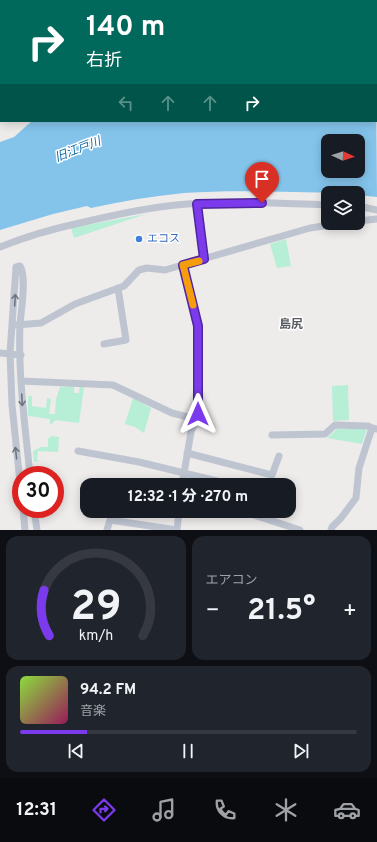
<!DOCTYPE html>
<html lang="ja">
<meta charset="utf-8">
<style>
:root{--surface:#171b24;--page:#20242c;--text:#f1f3f6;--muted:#9ea1a6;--line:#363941;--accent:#7c3aed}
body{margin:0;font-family:Overpass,"Noto Sans JP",sans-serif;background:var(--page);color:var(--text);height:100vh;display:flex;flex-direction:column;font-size:15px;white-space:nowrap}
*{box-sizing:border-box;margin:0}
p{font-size:13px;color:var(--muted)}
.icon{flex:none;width:22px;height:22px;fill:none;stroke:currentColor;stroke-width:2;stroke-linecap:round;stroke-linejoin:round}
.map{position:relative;height:530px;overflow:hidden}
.panel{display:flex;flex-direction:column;gap:6px;padding:6px;background:#0d0f14;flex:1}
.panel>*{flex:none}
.guide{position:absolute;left:0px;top:0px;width:377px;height:122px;box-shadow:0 2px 10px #0003;background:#00695c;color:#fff;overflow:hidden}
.needle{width:26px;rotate:93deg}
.buttons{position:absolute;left:321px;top:134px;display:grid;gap:8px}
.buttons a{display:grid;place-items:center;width:44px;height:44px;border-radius:8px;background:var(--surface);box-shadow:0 2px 10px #0003;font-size:20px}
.speed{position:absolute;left:12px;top:466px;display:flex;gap:8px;font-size:20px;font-weight:700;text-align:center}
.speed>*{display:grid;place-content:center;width:52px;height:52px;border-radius:50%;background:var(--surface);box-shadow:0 2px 10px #0003;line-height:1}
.speed .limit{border:6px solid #d22;background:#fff;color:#111}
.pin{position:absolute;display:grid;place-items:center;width:34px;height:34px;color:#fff;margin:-41px -17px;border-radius:50% 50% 50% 0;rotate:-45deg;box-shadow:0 0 4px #0007}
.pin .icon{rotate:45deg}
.me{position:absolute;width:44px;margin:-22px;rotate:0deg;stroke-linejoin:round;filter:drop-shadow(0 0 3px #0008)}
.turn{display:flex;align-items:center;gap:14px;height:84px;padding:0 20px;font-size:18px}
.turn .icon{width:52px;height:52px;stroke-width:2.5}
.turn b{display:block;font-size:28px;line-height:34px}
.lanes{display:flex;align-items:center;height:38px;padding:0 20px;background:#0003;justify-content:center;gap:20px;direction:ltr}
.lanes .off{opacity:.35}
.big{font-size:30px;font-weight:700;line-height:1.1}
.panel .tile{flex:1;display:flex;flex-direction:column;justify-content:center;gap:6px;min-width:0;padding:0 14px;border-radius:12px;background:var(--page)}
.panel .dial{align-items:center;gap:0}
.dial svg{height:104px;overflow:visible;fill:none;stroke:var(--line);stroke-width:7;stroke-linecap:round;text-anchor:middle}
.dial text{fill:var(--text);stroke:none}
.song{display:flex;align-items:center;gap:12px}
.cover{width:48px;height:48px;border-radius:6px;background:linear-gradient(135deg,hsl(90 70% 55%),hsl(330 70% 35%))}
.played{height:4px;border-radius:2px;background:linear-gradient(90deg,var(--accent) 20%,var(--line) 20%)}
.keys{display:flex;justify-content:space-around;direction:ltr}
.heat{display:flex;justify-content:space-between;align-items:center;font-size:22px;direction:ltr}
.panel .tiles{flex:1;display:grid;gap:6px;grid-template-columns:1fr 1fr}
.tile:last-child{grid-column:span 2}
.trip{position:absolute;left:80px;top:478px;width:216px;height:40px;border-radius:12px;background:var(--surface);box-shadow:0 2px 10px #0003;font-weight:700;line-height:40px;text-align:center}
.menu{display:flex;height:64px;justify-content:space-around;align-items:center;background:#090b0e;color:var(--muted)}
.menu .icon{width:28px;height:28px}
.menu .current{color:var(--accent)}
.menu b{font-size:18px;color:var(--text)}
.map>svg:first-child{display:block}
.green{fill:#b7eed6}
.water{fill:#84c4eb;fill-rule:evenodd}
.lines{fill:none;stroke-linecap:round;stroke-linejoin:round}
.minor{stroke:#bec5d1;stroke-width:7}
.major{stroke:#aab5cb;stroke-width:9}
.oneway{stroke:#6f7682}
.route-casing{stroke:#51269a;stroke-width:10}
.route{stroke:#7c3aed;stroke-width:7}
.slow{stroke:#f59e0b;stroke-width:7}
.shop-dot{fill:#3f7fe0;stroke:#fff;stroke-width:1.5}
.labels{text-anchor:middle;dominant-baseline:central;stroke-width:3;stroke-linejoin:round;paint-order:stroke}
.shop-label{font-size:11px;fill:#366cbe;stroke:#fff;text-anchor:start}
.water-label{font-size:12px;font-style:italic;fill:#0c69a3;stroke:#fff}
.neighbourhood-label{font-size:12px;font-weight:bold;fill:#585a60;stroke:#fff}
</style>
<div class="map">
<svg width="377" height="530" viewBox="0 0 377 530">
<rect width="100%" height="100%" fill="#eeebeb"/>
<path class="green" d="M 146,214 L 74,238 L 71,228 Z
M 286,239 L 291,266 L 277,268 L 270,244 Z
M 348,385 L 349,420 L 333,421 L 332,386 Z
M 74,386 L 74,393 L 79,393 L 80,386 L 84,387 L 79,423 L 56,420 L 50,425 L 50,419 L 28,416 L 28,396 L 32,396 L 32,406 L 46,408 L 47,398 L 51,399 L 49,414 L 55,414 L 56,399 L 60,387 Z
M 133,398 L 151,408 L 144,433 L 135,427 L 125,424 Z
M 367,428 L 362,444 L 327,438 L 337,429 Z
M 51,436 L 59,437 L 58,452 L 38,451 L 37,460 L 40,461 L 34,462 L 33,451 L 41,447 L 48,447 L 48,439 Z"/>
<path class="water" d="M 376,84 L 377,197 L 358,195 L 358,193 C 300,193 242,189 184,193 C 153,196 122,201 91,208 L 87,206 L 53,214 L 0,230 L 0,142 L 14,137 L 32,121 L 376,121 ZM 328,141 L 358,141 L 358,171 L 328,171 Z"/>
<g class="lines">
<path class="minor" d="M 197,204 L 204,259
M 358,206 L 377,210
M 358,221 L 377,219
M 0,247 C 27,236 56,228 84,222 C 114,215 145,208 176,205 C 227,200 278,203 328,205
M 16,325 L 41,323 L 75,304 L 124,286 L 139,270 L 147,268 L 165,270 L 310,228 L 343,223
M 104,344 L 126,340 L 118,288
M 0,353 L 21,355
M 21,381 L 113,385 L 172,413 L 196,419
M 272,435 L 325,434 L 335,425 L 368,426 L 372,428
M 78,451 L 139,462 L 225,483
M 187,453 L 272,475 L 279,456
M 182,485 L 191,432 L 198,414 L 198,326 L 183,265
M 21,492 L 12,405 L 10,353 L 16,267 L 20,266 C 27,277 21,311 20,324 C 18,375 25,425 30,475
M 23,509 L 25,530
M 34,509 L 37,530
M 233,511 L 251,514 L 300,530
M 107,530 L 110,520 L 177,530 L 179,511
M 331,530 L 332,527 L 341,518 L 356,498 L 359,468 L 372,428 L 377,429"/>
<path class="major" d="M 314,0 L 315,1
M 376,39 L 377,39"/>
</g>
<defs><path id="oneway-shaft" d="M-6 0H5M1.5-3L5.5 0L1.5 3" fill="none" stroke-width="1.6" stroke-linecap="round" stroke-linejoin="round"/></defs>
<g class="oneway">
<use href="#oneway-shaft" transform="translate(15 300) rotate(-87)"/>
<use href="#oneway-shaft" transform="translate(22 400) rotate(87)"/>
<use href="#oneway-shaft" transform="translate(16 453) rotate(-96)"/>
</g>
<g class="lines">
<defs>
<path id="route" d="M 198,414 L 198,326 L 183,265 L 204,259 L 197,204 L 262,203"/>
</defs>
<use href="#route" class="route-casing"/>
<use href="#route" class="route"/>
<path class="slow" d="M 193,305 L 183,265 L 199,261"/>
</g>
<circle class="shop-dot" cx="139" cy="239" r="4"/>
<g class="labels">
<g class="shop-label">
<text x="147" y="239">エコス</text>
</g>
<g class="water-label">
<text transform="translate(78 150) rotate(-21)">旧江戸川</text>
</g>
<g class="neighbourhood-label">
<text x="291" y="325">島尻</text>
</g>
</g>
</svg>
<div class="buttons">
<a><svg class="needle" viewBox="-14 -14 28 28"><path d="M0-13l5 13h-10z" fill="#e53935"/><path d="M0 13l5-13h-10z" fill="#9ea1a6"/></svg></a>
<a><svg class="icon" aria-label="layers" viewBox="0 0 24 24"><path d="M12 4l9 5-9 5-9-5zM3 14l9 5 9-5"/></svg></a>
</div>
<div class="speed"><div class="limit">30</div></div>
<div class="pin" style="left:262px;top:203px;background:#d93025"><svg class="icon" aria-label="arrive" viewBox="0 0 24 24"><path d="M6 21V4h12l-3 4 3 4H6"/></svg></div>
<svg class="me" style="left:198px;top:414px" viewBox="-20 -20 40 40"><path d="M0-17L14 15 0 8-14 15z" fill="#7c3aed" stroke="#fff" stroke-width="4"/></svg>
<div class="trip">12:32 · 1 分 · 270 m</div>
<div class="guide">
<div class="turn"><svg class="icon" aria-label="right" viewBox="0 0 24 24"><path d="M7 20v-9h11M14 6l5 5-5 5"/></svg><div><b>140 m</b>右折</div></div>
<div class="lanes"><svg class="icon off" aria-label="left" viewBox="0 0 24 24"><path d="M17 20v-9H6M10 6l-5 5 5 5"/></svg><svg class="icon off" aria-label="ahead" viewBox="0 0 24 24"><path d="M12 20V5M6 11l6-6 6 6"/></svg><svg class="icon off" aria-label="ahead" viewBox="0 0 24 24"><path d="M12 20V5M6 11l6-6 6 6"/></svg><svg class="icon" aria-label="right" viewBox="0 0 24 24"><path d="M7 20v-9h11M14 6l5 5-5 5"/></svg></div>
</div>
</div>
<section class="panel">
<div class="tiles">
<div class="tile dial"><svg viewBox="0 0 100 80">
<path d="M14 69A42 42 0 1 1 86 69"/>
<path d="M14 69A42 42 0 0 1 10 34" stroke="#7c3aed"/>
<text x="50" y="56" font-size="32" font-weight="700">29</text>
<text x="50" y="72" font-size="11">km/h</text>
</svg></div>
<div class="tile"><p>エアコン</p>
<div class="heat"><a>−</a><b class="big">21.5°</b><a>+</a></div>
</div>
<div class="tile">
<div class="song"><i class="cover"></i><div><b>94.2 FM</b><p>音楽</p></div></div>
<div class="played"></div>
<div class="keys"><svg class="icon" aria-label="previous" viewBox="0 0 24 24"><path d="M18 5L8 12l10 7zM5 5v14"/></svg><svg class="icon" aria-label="pause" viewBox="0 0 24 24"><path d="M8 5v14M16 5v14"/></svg><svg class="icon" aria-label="next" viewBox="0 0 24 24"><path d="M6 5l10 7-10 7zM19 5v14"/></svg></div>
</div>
</div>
</section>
<nav class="menu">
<b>12:31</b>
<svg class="icon current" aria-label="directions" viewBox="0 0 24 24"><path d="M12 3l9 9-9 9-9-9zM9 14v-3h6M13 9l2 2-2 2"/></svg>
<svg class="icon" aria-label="music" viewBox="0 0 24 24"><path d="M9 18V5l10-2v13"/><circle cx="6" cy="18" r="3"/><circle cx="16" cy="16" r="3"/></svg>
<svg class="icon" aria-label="phone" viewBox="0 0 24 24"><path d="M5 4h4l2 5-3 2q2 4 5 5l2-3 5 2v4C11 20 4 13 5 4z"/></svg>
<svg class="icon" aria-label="climate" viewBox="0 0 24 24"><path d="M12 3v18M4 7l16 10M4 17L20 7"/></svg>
<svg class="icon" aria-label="car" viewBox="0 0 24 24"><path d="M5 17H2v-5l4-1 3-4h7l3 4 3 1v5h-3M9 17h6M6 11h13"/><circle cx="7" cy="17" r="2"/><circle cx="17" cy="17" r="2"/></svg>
</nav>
